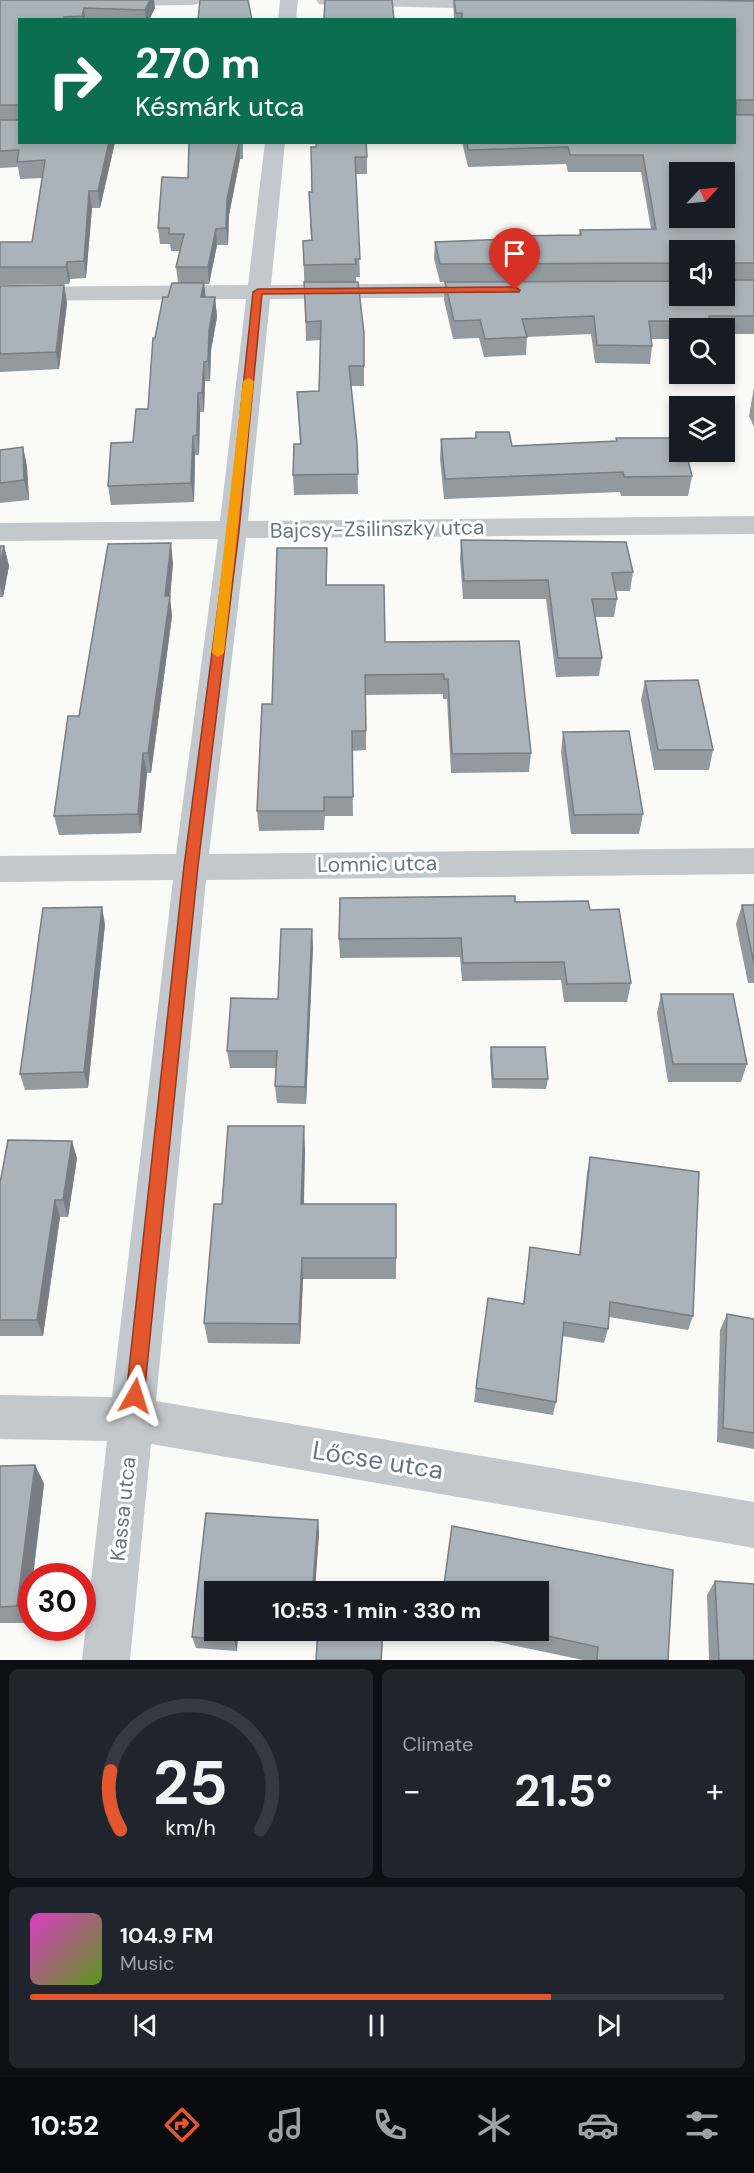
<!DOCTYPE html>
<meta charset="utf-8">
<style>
:root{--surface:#171b24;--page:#20242c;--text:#f1f3f6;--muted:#9ea1a6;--line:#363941;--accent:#e4572e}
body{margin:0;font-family:"DM Sans",sans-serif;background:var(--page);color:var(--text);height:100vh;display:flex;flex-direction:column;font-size:22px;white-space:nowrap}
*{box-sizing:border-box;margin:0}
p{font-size:20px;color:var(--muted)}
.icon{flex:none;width:33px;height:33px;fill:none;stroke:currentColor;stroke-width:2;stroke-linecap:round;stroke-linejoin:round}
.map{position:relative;height:1660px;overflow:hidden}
.drawer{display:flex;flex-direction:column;gap:9px;padding:9px;background:#0d0f14;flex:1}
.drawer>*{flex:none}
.guide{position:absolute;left:18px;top:18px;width:718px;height:126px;border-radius:0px;box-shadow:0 3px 9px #0003;background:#0b6e4f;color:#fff;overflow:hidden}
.needle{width:39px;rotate:64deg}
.tools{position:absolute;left:669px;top:162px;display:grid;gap:12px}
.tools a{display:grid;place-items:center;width:66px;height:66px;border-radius:0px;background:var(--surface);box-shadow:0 3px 9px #0003;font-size:30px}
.speed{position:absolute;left:18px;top:1563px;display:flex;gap:12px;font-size:30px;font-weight:700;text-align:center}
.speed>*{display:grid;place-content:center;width:78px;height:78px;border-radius:50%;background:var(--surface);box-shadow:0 3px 9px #0003;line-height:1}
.speed .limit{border:9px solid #d22;background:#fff;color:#111}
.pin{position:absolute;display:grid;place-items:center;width:51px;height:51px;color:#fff;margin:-62px -26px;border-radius:50% 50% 50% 0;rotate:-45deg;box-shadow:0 0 6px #0007}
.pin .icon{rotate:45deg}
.me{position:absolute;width:66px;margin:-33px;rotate:6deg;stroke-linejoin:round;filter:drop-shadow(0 0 4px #0008)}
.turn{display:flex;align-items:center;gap:21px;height:126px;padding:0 18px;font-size:27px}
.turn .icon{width:78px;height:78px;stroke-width:2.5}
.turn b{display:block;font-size:42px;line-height:51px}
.big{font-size:45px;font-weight:700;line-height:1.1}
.drawer .tile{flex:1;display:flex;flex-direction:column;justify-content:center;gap:9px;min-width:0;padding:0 21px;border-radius:9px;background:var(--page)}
.drawer .dial{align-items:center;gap:0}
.dial svg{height:156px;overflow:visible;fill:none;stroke:var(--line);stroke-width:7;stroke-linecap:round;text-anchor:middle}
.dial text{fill:var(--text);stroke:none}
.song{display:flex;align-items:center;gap:18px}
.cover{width:72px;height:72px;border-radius:9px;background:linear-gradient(135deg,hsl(310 70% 55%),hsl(90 70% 35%))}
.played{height:6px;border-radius:3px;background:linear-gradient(90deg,var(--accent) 75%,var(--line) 75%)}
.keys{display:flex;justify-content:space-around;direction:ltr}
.heat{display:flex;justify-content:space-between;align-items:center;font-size:33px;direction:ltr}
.drawer .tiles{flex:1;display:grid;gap:9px;grid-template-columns:1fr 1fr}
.tile:last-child{grid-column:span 2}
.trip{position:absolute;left:204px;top:1581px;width:345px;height:60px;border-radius:0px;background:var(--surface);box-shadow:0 3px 9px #0003;font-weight:700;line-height:60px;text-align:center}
.dock{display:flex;height:96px;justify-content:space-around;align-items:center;background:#090b0e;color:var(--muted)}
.dock .icon{width:42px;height:42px}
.dock .on{color:var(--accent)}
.dock b{font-size:27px;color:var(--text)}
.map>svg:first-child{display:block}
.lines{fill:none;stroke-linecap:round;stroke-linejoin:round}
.minor{fill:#c3c8cc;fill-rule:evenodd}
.wall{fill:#929a9f;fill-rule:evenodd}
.shaded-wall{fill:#777d82}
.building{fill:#aab3b9;stroke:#777d82;stroke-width:1.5;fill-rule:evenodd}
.route{fill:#e4572e;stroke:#94391e;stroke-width:1.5}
.slow{fill:#f59e0b}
.labels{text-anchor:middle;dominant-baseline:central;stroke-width:6;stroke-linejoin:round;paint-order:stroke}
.street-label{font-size:21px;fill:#657683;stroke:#fff}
.near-street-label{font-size:26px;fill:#657683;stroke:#fff}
</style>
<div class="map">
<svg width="754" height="1660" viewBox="0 0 754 1660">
<rect width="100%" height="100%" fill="#fafaf8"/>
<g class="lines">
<path class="minor" d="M 102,0 L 201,0 L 198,4 L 192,5 L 110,6 L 104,5 Z
M 280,0 L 298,0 L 296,20 L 278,20 Z
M 316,0 L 502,0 L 506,4 L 503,8 L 497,9 L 325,5 L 319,4 Z
M 265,142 L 285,142 L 271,285 L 490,283 L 498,285 L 501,290 L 498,295 L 490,297 L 270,299 L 248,521 L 754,516 L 754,534 L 246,538 L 209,854 L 754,848 L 754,874 L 206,880 L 156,1401 L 754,1502 L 754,1548 L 151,1444 L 130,1660 L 82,1660 L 107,1441 L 0,1439 L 0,1395 L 112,1397 L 173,880 L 0,882 L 0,856 L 176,854 L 218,539 L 0,541 L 0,523 L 220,521 L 246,299 L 0,301 L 0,287 L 248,285 Z"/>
</g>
<path class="wall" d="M 0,0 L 155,8 L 149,20 L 20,20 L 20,142 L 115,142 L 100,208 L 92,208 L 86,278 L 70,279 L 69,284 L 0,285 L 0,242 L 32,242 L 43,178 L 20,179 L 18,167 L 0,168 Z
M 453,0 L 754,0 L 754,334 L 724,334 L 724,328 L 680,328 L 680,339 L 651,339 L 652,346 L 650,364 L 595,363 L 591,334 L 527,337 L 526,355 L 484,357 L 479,338 L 453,339 L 444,300 L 445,282 L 595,281 L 440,282 L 434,259 L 435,242 L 508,239 L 508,236 L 579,235 L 580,230 L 651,229 L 641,172 L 568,172 L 566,164 L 468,167 L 462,142 L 735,142 L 735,20 L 454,20 ZM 680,250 L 724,296 L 680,296 Z
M 189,142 L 243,142 L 243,159 L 240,159 L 229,215 L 228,245 L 217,245 L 209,284 L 204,284 L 206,297 L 215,297 L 217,317 L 211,350 L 210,381 L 205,381 L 204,412 L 200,412 L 199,455 L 195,455 L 194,502 L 111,505 L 108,486 L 133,442 L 148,409 L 155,338 L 168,297 L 178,283 L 176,267 L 180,251 L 171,251 L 170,244 L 160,244 L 158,228 L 188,178 Z
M 316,147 L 367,157 L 367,174 L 356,174 L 360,277 L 356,277 L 356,282 L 364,366 L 364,386 L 351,386 L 357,443 L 358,494 L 294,495 L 293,475 L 300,444 L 297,392 L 319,391 L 320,340 L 306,341 L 303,241 L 311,240 L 309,192 L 312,192 Z
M 64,285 L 67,303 L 59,369 L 0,372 L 0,286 Z
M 754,387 L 754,427 L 749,416 Z
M 476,432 L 512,446 L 616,441 L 616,438 L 692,476 L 688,496 L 621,496 L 620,492 L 444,499 L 440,459 L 441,439 L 475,438 Z
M 23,447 L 27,467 L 29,500 L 0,503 L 0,450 Z
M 461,540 L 633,572 L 630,591 L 615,591 L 617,599 L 614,617 L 595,617 L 602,658 L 599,676 L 556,677 L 546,599 L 463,599 L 460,559 Z
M 0,546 L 4,546 L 9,566 L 3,597 L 0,597 Z
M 327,548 L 327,585 L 385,642 L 519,641 L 531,753 L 529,772 L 451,773 L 447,699 L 443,699 L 443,694 L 366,695 L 366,750 L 352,751 L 353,816 L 325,816 L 324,830 L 259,831 L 257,811 L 272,704 Z
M 173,563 L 170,598 L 172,616 L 151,773 L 147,773 L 141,833 L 59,835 L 54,816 L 79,716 Z
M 645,681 L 713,750 L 709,770 L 654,770 L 641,700 Z
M 563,732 L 643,814 L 639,834 L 571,834 L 561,752 Z
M 515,902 L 631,983 L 627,1002 L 564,1002 L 561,980 L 462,981 L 460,957 L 340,958 L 339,939 Z
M 754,902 L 754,983 L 748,983 L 736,924 L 742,905 L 753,905 Z
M 105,924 L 88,1088 L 25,1090 L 20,1074 Z
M 313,946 L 306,1104 L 277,1103 L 275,1086 L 276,1068 L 230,1068 L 227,1051 L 278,999 Z
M 661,994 L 747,1064 L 741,1082 L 668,1082 L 657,1013 Z
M 491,1047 L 548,1079 L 546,1089 L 492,1088 L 490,1057 Z
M 305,1149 L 304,1204 L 396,1258 L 396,1279 L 303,1279 L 300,1344 L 208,1343 L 204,1323 L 222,1204 Z
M 590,1157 L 693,1316 L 688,1330 L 609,1317 L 608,1329 L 604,1343 L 562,1336 L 556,1402 L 553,1415 L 474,1402 L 488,1298 L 523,1304 L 530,1247 L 579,1255 L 587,1173 Z
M 77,1158 L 68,1217 L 60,1217 L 43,1336 L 0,1336 L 0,1183 Z
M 727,1314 L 754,1319 L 754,1449 L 717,1442 L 720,1330 Z
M 35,1465 L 44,1484 L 33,1576 L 32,1576 L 32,1590 L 28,1623 L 0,1623 L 0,1466 Z
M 206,1513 L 318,1520 L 319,1533 L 315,1584 L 385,1586 L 385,1592 L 214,1592 L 214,1630 L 383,1630 L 382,1660 L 316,1660 L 317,1637 L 238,1632 L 237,1651 L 196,1648 L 192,1637 Z
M 715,1581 L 754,1660 L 709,1660 L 707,1595 Z
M 441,1630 L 538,1630 L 668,1660 L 583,1660 Z"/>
<path class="shaded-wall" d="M 150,0 L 154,0 L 155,8 L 149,20 L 146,20 L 145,10 Z
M 84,8 L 85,20 L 83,20 L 82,16 Z
M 109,142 L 115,142 L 100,208 L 98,191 Z
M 239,143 L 240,159 L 229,215 L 228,245 L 226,228 L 227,199 Z
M 89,191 L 92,208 L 86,278 L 84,261 Z
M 216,229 L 217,245 L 209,284 L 208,267 Z
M 67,262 L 70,279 L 69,284 L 66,267 Z
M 204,283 L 206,302 L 201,297 Z
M 64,285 L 67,303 L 59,369 L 56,352 Z
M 215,297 L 217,317 L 211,350 L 210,381 L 208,361 L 209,331 Z
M 204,362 L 205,381 L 204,412 L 202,393 Z
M 198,393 L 200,412 L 199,455 L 197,435 Z
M 193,436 L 195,455 L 194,502 L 191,483 Z
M 23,447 L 27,467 L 29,500 L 24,480 Z
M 171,543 L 173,563 L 170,598 L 172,616 L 151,773 L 148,753 Z
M 4,546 L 9,566 L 3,597 L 0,585 L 0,566 Z
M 143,753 L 147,773 L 141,833 L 138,814 Z
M 102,907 L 105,924 L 88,1088 L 84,1072 Z
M 312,929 L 313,946 L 306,1104 L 305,1087 Z
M 304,1126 L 305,1149 L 303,1226 L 301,1204 Z
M 72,1141 L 77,1158 L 68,1217 L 63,1200 Z
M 55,1200 L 60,1217 L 43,1336 L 37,1320 Z
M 302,1258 L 303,1279 L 300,1344 L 299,1324 Z
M 35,1465 L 44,1484 L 33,1576 L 32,1576 L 32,1590 L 28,1623 L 17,1606 Z
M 318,1520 L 319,1533 L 315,1592 L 313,1584 Z
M 234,1630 L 237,1630 L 238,1632 L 237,1651 L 234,1640 Z"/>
<path class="building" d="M 0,0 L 150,0 L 145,10 L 84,8 L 82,16 L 64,17 L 64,20 L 20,20 L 20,142 L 109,142 L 98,191 L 89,191 L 84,261 L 67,262 L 66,267 L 0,267 L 0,242 L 32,242 L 45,160 L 17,162 L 19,150 L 0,151 L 0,120 L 19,120 L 19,105 L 0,105 Z
M 200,0 L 248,0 L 252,20 L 198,20 Z
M 325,0 L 392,0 L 394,20 L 324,20 Z
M 454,0 L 692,0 L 754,1 L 754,100 L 736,100 L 736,115 L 754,115 L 754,263 L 726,263 L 726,280 L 754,280 L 754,316 L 709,316 L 710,321 L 649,321 L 652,346 L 597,345 L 594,316 L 522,319 L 527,337 L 485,339 L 480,320 L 454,321 L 445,282 L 680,281 L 680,296 L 724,296 L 724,250 L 680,250 L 680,263 L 440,264 L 435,242 L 509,239 L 508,236 L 581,235 L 580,230 L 656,229 L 643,155 L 570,155 L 568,147 L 468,150 L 467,142 L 735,142 L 735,20 L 462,20 L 462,13 L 456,13 ZM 680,172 L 724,172 L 724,218 L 680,218 Z
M 189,142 L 242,142 L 239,143 L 227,199 L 226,228 L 216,229 L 208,267 L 176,267 L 184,234 L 169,234 L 169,228 L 158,228 L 162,177 L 188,178 Z
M 316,142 L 366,142 L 367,157 L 355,157 L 360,259 L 355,259 L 356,264 L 304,265 L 303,241 L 312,240 L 309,192 L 312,192 L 311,147 L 316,147 Z
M 304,282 L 358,282 L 364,333 L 364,366 L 349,366 L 357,443 L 358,474 L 293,475 L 294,444 L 301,444 L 297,392 L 319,391 L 321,321 L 306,322 Z
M 172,283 L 204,283 L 201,297 L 215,297 L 209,331 L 208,361 L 204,362 L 202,393 L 198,393 L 197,435 L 193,436 L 191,483 L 108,486 L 111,443 L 133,442 L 136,409 L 148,409 L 153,338 L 155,338 L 163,297 L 168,297 Z
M 64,285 L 56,352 L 0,354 L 0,286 Z
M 476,432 L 509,432 L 512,446 L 617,441 L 616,438 L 680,438 L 680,452 L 686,452 L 692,476 L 624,477 L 623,472 L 445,479 L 441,439 L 476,438 Z
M 23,447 L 24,480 L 0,483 L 0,450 Z
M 461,540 L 626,542 L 633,572 L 612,573 L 617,599 L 592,599 L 602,658 L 558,658 L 548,580 L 464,581 Z
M 171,543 L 165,596 L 170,596 L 148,753 L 143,753 L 138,814 L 54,816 L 68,716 L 79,716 L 108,544 Z
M 0,546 L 4,546 L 0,566 Z
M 277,548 L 327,548 L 326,585 L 384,585 L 385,642 L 519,641 L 531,753 L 452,754 L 448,679 L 444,679 L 444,674 L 365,675 L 366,731 L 352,731 L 353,797 L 324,797 L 324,811 L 257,811 L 262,704 L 272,704 Z
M 698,680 L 713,750 L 658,750 L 645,681 Z
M 629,731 L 643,814 L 574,815 L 563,732 Z
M 515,896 L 515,902 L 588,901 L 590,910 L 619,909 L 631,983 L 567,984 L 564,962 L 463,963 L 461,938 L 339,939 L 340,898 Z
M 742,905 L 754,905 L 754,964 Z
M 102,907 L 84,1072 L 20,1074 L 43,908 Z
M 281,929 L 312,929 L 305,1087 L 275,1086 L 277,1051 L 227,1051 L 231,998 L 278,999 Z
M 661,994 L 733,994 L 747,1064 L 673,1064 Z
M 491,1047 L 545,1047 L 548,1079 L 493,1079 Z
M 228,1126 L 304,1126 L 301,1204 L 396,1204 L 396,1258 L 302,1258 L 299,1324 L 204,1323 L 214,1204 L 222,1204 Z
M 8,1140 L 72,1141 L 63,1200 L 55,1200 L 37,1320 L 0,1320 L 0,1183 Z
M 590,1157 L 699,1172 L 693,1316 L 610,1302 L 608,1329 L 564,1322 L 556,1402 L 476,1388 L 488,1298 L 524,1304 L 530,1247 L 580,1255 Z
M 727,1314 L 754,1319 L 754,1433 L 723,1428 Z
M 35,1465 L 17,1606 L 0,1607 L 0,1466 Z
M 206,1513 L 318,1520 L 313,1584 L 385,1586 L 385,1592 L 214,1592 L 214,1630 L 234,1630 L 234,1640 L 192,1637 Z
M 452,1526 L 673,1570 L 668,1660 L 597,1660 L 598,1647 L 520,1630 L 538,1630 L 538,1592 L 443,1592 Z
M 715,1581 L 754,1584 L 754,1660 L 719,1660 Z
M 318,1630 L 383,1630 L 381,1660 L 316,1660 Z"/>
<path class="route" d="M 515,287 L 520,290 L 519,292 L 262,294 L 239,531 L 198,866 L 144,1396 L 142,1402 L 135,1405 L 129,1402 L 126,1396 L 184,866 L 228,531 L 253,292 L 258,289 Z"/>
<path class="slow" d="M 248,378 L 254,381 L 224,653 L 218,657 L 212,653 L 243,381 Z"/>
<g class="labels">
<g class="street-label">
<text transform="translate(377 529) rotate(-1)">Bajcsy-Zsilinszky utca</text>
<text transform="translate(377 864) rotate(-1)">Lomnic utca</text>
<text transform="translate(123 1509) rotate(-84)">Kassa utca</text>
</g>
<g class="near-street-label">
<text transform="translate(378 1460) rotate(9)">Lőcse utca</text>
</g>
</g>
</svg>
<div class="tools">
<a><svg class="needle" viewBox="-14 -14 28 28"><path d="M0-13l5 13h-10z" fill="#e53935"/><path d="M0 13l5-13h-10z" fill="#9ea1a6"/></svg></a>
<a><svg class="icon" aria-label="sound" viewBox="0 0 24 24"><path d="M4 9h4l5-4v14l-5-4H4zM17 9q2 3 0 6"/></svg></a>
<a><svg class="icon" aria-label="search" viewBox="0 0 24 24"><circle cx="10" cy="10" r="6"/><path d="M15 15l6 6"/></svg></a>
<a><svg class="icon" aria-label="layers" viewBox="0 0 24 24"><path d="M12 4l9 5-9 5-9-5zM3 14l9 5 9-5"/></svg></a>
</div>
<div class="speed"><div class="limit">30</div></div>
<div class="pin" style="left:515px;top:290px;background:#d93025"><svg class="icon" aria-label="arrive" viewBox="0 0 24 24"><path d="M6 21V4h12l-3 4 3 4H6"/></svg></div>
<svg class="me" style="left:135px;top:1396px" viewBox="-20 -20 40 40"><path d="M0-17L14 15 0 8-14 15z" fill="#e4572e" stroke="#fff" stroke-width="4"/></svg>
<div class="trip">10:53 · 1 min · 330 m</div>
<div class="guide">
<div class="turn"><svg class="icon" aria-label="right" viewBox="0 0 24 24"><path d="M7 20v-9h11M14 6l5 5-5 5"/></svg><div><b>270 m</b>Késmárk utca</div></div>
</div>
</div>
<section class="drawer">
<div class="tiles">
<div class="tile dial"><svg viewBox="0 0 100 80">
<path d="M14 69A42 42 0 1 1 86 69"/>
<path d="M14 69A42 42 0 0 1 9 39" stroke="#e4572e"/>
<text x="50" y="56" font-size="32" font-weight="700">25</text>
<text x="50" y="72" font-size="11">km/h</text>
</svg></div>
<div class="tile"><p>Climate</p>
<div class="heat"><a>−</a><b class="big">21.5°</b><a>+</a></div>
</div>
<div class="tile">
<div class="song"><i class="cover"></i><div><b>104.9 FM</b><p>Music</p></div></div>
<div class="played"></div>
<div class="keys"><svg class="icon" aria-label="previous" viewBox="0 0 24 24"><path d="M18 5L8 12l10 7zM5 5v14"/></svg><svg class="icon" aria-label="pause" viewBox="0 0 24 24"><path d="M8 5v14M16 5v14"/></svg><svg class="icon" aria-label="next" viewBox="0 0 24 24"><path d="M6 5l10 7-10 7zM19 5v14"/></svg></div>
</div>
</div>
</section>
<nav class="dock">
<b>10:52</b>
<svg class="icon on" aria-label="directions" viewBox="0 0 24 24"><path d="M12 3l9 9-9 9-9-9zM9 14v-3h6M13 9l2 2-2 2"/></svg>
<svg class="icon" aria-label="music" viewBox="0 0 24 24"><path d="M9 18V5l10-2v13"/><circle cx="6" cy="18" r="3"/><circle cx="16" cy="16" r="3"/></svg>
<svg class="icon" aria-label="phone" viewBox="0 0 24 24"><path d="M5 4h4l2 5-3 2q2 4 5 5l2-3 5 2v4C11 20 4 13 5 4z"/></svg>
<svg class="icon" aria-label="climate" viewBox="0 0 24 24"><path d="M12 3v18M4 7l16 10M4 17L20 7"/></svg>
<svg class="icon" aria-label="car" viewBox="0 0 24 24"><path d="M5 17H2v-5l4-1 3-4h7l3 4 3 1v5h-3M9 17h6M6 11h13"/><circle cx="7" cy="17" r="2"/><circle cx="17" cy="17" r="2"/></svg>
<svg class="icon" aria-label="filters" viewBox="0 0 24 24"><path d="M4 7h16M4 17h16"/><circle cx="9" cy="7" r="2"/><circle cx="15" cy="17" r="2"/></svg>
</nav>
